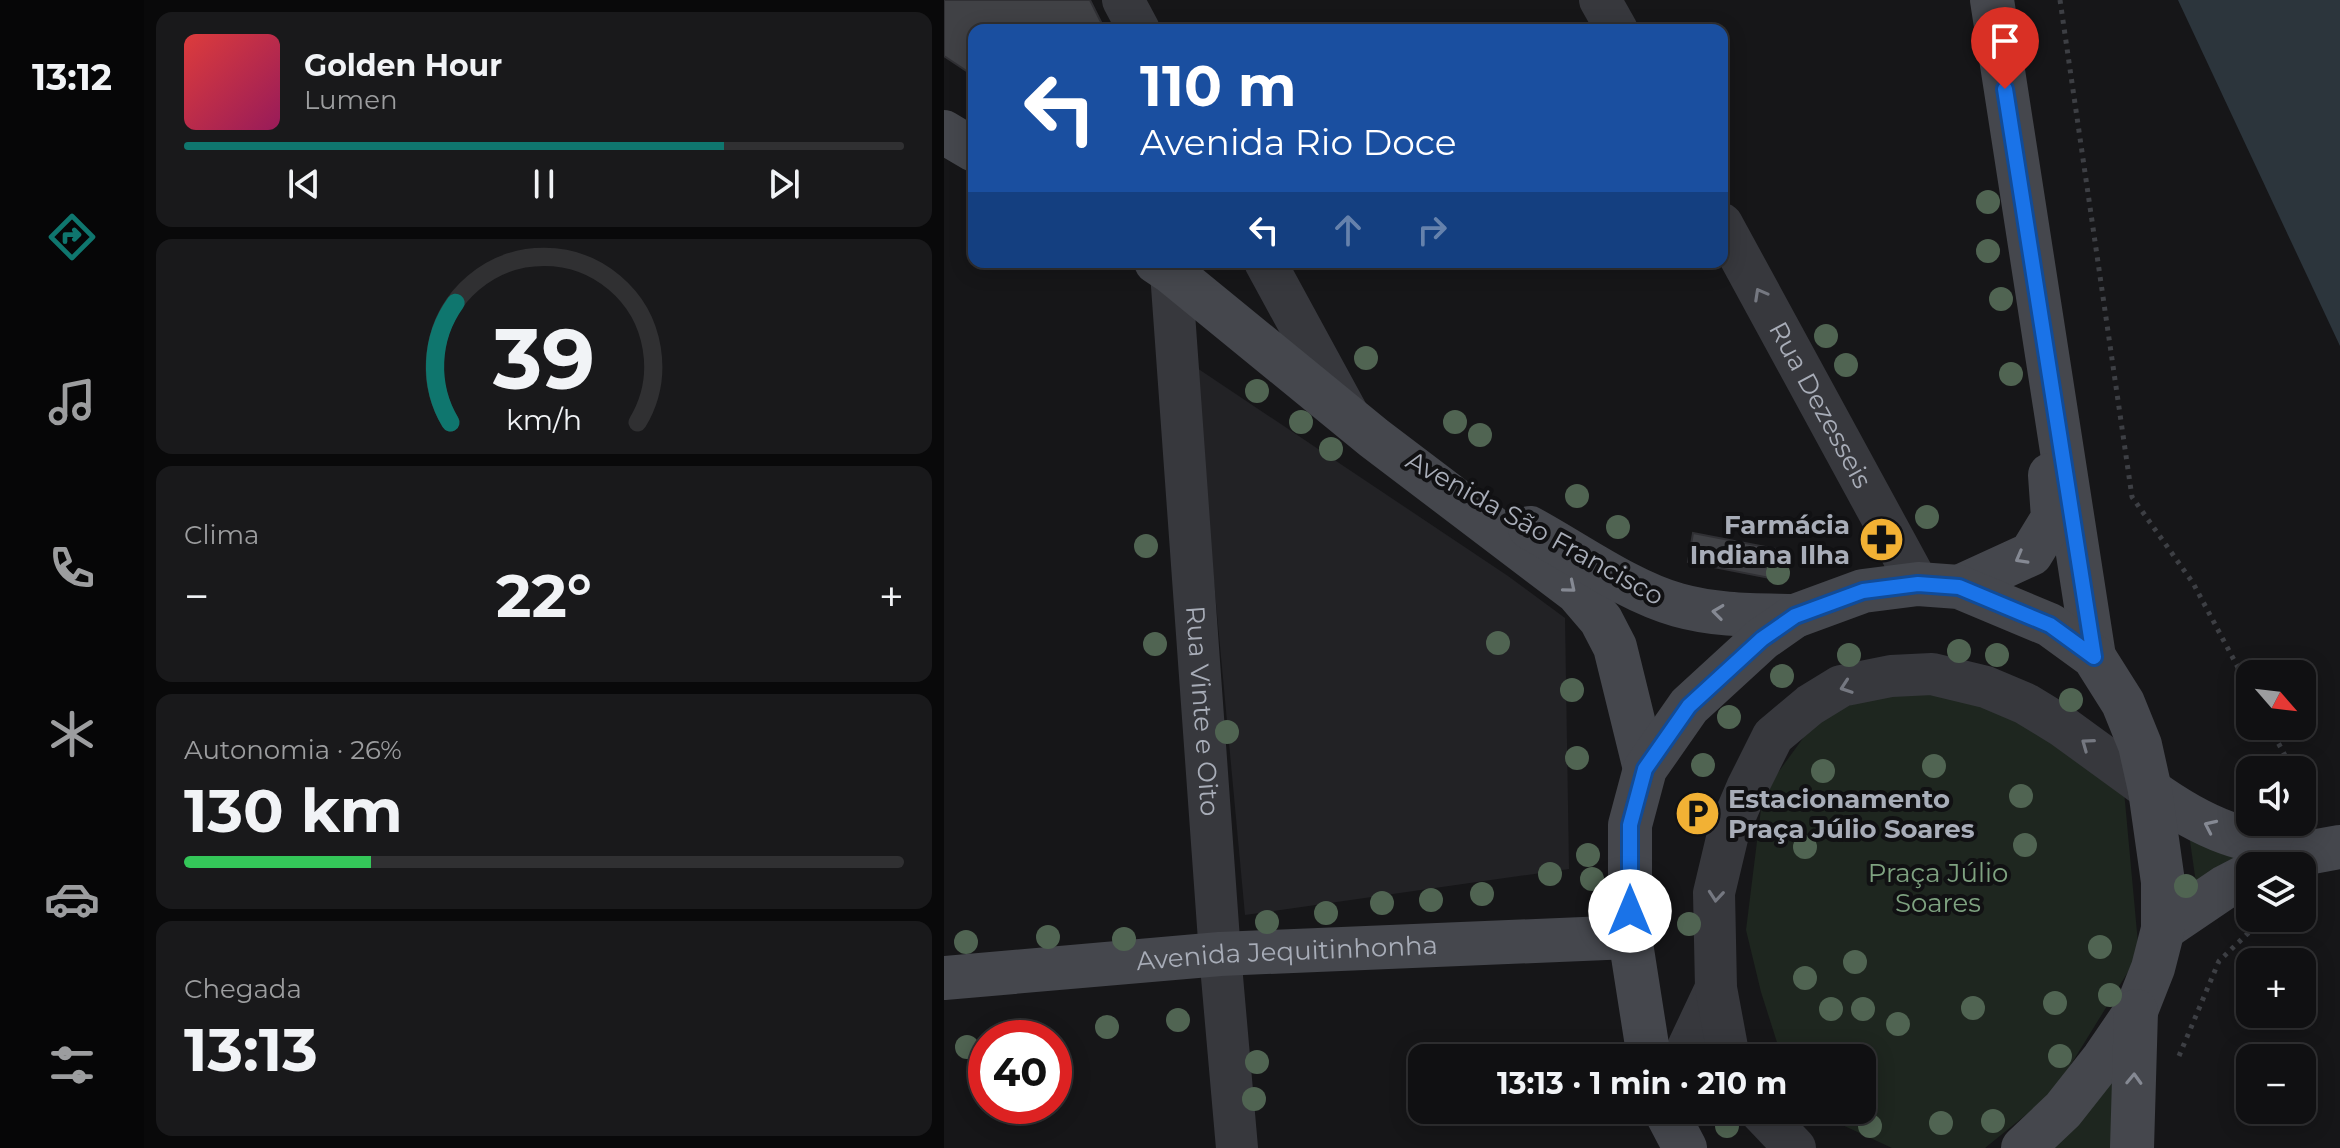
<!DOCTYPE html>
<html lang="pt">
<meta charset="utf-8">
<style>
:root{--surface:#101012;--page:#19191b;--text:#f1f3f6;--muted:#9c9d9f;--line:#303032;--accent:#0f766e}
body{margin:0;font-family:Montserrat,sans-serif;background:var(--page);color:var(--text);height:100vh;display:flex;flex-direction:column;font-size:30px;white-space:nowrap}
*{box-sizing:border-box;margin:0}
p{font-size:26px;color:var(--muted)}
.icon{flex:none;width:44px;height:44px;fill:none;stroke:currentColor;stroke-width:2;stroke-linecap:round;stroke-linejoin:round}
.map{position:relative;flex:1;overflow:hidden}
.side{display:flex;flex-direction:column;gap:12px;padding:12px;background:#09090a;width:800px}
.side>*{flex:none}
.hud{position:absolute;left:24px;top:24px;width:760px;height:244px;border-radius:16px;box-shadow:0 4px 20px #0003,0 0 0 2px var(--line);background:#1a4fa0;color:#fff;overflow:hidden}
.needle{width:52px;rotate:118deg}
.fabs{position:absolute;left:1292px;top:660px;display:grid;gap:16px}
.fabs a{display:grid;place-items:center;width:80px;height:80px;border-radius:16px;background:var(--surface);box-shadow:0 4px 20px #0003,0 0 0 2px var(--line);font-size:40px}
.speed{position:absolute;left:24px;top:1020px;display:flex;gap:16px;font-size:40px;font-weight:700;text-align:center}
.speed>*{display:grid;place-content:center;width:104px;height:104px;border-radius:50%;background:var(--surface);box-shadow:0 4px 20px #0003,0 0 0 2px var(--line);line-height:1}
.speed .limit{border:12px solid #d22;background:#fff;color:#111}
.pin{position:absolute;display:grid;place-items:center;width:68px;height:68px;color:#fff;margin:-82px -34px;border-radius:50% 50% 50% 0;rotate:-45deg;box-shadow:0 0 8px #0007}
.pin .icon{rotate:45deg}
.me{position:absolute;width:88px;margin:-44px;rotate:0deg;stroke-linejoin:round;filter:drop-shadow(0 0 6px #0008)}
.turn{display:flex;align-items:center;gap:28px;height:168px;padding:0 40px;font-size:36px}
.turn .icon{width:104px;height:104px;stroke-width:2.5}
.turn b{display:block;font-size:56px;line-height:68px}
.lanes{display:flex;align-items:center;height:76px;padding:0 40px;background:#0003;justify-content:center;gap:40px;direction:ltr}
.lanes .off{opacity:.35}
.big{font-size:60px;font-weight:700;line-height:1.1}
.side .tile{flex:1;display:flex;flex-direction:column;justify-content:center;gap:12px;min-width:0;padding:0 28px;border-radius:16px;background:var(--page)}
.side .dial{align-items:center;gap:0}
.dial svg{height:208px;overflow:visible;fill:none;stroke:var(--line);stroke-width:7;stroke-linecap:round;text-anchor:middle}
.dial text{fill:var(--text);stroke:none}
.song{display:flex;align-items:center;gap:24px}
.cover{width:96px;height:96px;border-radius:12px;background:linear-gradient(135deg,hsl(0 70% 55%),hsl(330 70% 35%))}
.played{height:8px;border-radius:4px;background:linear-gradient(90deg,var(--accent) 75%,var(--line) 75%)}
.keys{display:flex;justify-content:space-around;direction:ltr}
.heat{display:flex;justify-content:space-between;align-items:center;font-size:44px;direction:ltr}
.charge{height:12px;border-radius:6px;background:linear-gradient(90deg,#34c759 26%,var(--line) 0)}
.trip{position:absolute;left:464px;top:1044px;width:468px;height:80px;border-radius:16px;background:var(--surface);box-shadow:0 4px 20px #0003,0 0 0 2px var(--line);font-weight:700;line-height:80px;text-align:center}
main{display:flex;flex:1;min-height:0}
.menu{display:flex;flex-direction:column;width:144px;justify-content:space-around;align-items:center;background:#060607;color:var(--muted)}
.menu .icon{width:56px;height:56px}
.menu .active{color:var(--accent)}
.menu b{font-size:36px;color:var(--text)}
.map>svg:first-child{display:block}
.built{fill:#222225}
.green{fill:#1e261f}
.water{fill:#2c353c}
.building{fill:#404145;stroke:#303034;stroke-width:2}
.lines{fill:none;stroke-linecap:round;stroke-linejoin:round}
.path{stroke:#3d3f44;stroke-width:5;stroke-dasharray:4 6;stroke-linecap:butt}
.street{stroke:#37383d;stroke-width:42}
.secondary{stroke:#45474d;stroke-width:44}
.secondary-bridge{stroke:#45474d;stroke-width:44}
.tree{fill:#506452}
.oneway{stroke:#757881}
.oneway2{stroke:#858993}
.route-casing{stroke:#114b97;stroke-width:20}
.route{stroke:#1a73e8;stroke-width:14}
.labels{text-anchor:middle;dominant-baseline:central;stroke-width:8;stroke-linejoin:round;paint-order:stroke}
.street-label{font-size:26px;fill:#a8adb8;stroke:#111113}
.poi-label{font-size:26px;font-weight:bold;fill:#a8adb8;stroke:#111113;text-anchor:end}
.park-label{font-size:26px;fill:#7fa381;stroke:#111113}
</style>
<main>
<nav class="menu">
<b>13:12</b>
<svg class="icon active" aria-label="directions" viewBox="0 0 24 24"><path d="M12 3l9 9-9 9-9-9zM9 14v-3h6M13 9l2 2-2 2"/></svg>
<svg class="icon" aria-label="music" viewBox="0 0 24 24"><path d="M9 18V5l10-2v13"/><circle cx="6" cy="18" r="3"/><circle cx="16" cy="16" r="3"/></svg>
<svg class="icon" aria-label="phone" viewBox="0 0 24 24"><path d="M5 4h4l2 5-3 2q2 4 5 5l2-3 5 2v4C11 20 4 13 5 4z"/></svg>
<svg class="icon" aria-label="climate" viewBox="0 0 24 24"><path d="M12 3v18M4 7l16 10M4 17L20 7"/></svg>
<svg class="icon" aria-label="car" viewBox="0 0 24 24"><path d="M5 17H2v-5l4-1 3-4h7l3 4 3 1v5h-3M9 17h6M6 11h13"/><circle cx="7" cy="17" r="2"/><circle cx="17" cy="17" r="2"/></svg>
<svg class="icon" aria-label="filters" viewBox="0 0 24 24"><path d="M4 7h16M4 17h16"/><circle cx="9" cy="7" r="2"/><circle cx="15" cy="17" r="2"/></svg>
</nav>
<section class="side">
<div class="tile">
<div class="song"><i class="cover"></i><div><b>Golden Hour</b><p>Lumen</p></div></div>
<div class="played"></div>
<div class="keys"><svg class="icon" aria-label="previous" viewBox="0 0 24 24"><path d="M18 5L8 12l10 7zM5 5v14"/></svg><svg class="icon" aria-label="pause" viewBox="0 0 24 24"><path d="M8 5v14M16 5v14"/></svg><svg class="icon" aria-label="next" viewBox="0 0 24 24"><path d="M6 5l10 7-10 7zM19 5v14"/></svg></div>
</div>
<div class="tile dial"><svg viewBox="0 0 100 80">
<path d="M14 69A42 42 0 1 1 86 69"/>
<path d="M14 69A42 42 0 0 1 16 23" stroke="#0f766e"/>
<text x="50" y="56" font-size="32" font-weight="700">39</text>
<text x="50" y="72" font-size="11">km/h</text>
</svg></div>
<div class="tile"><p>Clima</p>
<div class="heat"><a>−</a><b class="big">22°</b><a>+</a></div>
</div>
<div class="tile"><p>Autonomia · 26%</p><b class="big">130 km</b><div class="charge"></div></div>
<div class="tile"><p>Chegada</p><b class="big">13:13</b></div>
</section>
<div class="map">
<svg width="1396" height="1148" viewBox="0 0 1396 1148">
<rect width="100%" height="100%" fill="#161618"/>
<path class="built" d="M 250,366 L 564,576 L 621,618 L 625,869 L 301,915 Z"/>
<path class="green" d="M 966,686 L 1056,707 L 1179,780 L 1195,954 L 1110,1092 L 1041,1148 L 948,1148 L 866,1110 L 918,1110 L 918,1058 L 838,1058 L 817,992 L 802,930 L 819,793 L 876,715 Z
M 1243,820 L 1345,856 L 1254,897 Z
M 1180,1050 L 1176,1148 L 1100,1148 Z"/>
<path class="water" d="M 1234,0 L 1396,0 L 1396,346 Z"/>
<path class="building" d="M 0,0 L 146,0 L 161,30 L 30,30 L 30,76 L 0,56 Z
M 749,533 L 842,551 L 836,580 L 744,562 Z"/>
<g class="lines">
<path class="path" d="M 1116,0 L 1188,497 L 1249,583 L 1306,690
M 1325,726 L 1349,770
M 1358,787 L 1370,811
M 1235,1056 L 1275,961 L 1320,918"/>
<g class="street">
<path d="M 179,0 L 195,30"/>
<path d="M 656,0 L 673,30"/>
<path id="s1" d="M 778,224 L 974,584"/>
<path d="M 321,262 L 406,418"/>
<path id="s2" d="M 227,272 L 276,954 L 293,1148"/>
<path d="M 739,1058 L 772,988"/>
<path d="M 785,1058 L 772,988 L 770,893 L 785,830 L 803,788 L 829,736 L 866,705 L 897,686 L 947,676 L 988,674 L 1042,687 L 1082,704 L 1118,726 L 1206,790"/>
<path d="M 815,1110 L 851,1148"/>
</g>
<g class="secondary">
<path d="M 1048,0 L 1150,657"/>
<path d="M 0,132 L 30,150"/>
<path d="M 212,262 L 227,272 L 430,438 L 633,592 L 657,620 L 671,647 L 701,769"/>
<path d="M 586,528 C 632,553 684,591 734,605 C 773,616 812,615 851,616"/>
<path d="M 1015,587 L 1087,554 L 1109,518 L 1106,475"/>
<path d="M 1206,790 C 1264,832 1298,841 1368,852"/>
<path d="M 1219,929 L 1281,887 L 1306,874"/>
<path id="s3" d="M 0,978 L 276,954 L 686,937"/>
<path d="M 705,1058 L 686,937 L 686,825 L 701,769 L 745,706 L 818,639 L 851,616 L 919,591 L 974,584 L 1015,587 L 1106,625 L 1150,657 L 1179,703 L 1196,745 L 1206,790 L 1219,882 L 1219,929 L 1209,968 L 1192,1011 L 1160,1058 L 1119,1110 L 1079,1148"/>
<path d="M 721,1110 L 741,1148"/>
<path d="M 1188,1148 L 1192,1011"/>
</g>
<path class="secondary-bridge" d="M 1368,852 L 1396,847"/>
</g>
<g class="tree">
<circle cx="1044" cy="202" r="12"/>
<circle cx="1044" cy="251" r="12"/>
<circle cx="1057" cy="299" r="12"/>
<circle cx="882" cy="336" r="12"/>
<circle cx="422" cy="358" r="12"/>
<circle cx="902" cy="365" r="12"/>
<circle cx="1067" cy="374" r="12"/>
<circle cx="313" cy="391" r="12"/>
<circle cx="357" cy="422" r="12"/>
<circle cx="511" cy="422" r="12"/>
<circle cx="536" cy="435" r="12"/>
<circle cx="387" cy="449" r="12"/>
<circle cx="633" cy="496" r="12"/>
<circle cx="983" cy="517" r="12"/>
<circle cx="674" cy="527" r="12"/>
<circle cx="202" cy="546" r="12"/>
<circle cx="834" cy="573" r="12"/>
<circle cx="554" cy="643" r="12"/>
<circle cx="211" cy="644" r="12"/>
<circle cx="1015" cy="651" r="12"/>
<circle cx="905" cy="655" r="12"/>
<circle cx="1053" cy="655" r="12"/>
<circle cx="838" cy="676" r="12"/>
<circle cx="628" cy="690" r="12"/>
<circle cx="1127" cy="700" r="12"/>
<circle cx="785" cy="717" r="12"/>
<circle cx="283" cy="732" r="12"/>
<circle cx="633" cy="758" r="12"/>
<circle cx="759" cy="765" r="12"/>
<circle cx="990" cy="766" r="12"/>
<circle cx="879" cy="771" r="12"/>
<circle cx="1077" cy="796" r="12"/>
<circle cx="748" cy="810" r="12"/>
<circle cx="1081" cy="845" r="12"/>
<circle cx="861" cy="847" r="12"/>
<circle cx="644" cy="855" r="12"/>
<circle cx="606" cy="874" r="12"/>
<circle cx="648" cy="879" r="12"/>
<circle cx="1242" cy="886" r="12"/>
<circle cx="538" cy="894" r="12"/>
<circle cx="487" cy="900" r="12"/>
<circle cx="438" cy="903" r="12"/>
<circle cx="382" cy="913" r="12"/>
<circle cx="323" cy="922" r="12"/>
<circle cx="745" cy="924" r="12"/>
<circle cx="104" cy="937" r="12"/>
<circle cx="180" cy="939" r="12"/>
<circle cx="22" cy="942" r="12"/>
<circle cx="1156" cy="947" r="12"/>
<circle cx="911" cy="962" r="12"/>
<circle cx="861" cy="978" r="12"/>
<circle cx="1166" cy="995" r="12"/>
<circle cx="1111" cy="1003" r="12"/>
<circle cx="1029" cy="1008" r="12"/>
<circle cx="887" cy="1009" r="12"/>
<circle cx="919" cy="1009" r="12"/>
<circle cx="234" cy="1020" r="12"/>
<circle cx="954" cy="1024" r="12"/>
<circle cx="163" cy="1027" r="12"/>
<circle cx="23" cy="1047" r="12"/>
<circle cx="1116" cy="1056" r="12"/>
<circle cx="313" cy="1062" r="12"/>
<circle cx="310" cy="1099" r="12"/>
<circle cx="1049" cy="1121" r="12"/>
<circle cx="997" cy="1123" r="12"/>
<circle cx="783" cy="1126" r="12"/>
<circle cx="926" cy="1126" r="12"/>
</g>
<defs><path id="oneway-chevron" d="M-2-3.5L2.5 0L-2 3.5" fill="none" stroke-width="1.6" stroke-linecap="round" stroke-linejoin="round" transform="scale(2)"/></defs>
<g class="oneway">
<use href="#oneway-chevron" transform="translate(816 294) rotate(-119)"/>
<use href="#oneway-chevron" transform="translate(902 687) rotate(161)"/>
<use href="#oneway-chevron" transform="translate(1143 744) rotate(-144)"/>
<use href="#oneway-chevron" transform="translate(772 896) rotate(95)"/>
</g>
<g class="oneway2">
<use href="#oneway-chevron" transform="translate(1077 558) rotate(151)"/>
<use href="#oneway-chevron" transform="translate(626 587) rotate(40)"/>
<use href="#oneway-chevron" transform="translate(774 612) rotate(-173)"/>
<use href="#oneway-chevron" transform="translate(1266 826) rotate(-155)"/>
<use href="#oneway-chevron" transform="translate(1190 1079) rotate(-88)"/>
</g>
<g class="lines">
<defs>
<path id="route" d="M 686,911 L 686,825 L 701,769 L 745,706 L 818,639 L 851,616 L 919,591 L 974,584 L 1015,587 L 1106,625 L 1150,657 L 1061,89"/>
</defs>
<use href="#route" class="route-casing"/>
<use href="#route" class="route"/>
</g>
<defs>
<symbol id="pharmacy-disc" viewBox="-11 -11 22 22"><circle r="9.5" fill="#f2b134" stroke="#111113"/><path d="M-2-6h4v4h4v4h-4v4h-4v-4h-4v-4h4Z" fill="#111"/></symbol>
<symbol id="parking-disc" viewBox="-11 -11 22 22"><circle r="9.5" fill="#f2b134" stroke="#111113"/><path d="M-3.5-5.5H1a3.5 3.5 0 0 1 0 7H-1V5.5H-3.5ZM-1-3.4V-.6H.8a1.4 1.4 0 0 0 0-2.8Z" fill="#111"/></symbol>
</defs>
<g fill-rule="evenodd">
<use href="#pharmacy-disc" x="912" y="514" width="51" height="51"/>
<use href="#parking-disc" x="728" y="788" width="51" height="51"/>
</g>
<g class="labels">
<g class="street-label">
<text stroke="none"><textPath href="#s1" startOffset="206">Rua Dezesseis</textPath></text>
<text transform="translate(591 528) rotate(29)">Avenida São Francisco</text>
<text stroke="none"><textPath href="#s2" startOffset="440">Rua Vinte e Oito</textPath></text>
<text stroke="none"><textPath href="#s3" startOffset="344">Avenida Jequitinhonha</textPath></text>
</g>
<g class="poi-label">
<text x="906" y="525">Farmácia<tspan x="906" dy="30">Indiana Ilha</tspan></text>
<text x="784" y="799" text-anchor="start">Estacionamento<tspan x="784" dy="30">Praça Júlio Soares</tspan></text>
</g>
<g class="park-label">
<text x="994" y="873">Praça Júlio<tspan x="994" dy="30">Soares</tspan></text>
</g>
</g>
</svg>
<div class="fabs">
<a><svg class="needle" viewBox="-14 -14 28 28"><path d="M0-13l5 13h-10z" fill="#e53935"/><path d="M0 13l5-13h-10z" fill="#9c9d9f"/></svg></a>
<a><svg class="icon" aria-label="sound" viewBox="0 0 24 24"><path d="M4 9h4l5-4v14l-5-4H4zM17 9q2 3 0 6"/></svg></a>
<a><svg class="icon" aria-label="layers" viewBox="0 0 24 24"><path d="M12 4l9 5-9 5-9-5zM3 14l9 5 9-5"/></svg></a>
<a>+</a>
<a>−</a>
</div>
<div class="speed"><div class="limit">40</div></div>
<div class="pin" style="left:1061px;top:89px;background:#d93025"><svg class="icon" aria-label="arrive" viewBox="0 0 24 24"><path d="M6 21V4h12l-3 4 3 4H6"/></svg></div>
<svg class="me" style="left:686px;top:911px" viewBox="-20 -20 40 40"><circle r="19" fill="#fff"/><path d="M0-13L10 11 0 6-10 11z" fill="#1a73e8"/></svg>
<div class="trip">13:13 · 1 min · 210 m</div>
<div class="hud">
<div class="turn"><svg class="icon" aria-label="left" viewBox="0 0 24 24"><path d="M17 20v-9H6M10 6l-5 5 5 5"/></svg><div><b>110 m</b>Avenida Rio Doce</div></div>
<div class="lanes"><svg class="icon" aria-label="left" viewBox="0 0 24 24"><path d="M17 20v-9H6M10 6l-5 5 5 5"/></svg><svg class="icon off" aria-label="ahead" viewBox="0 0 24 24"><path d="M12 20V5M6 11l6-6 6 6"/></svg><svg class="icon off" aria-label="right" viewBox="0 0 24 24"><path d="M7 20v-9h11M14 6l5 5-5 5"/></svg></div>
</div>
</div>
</main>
